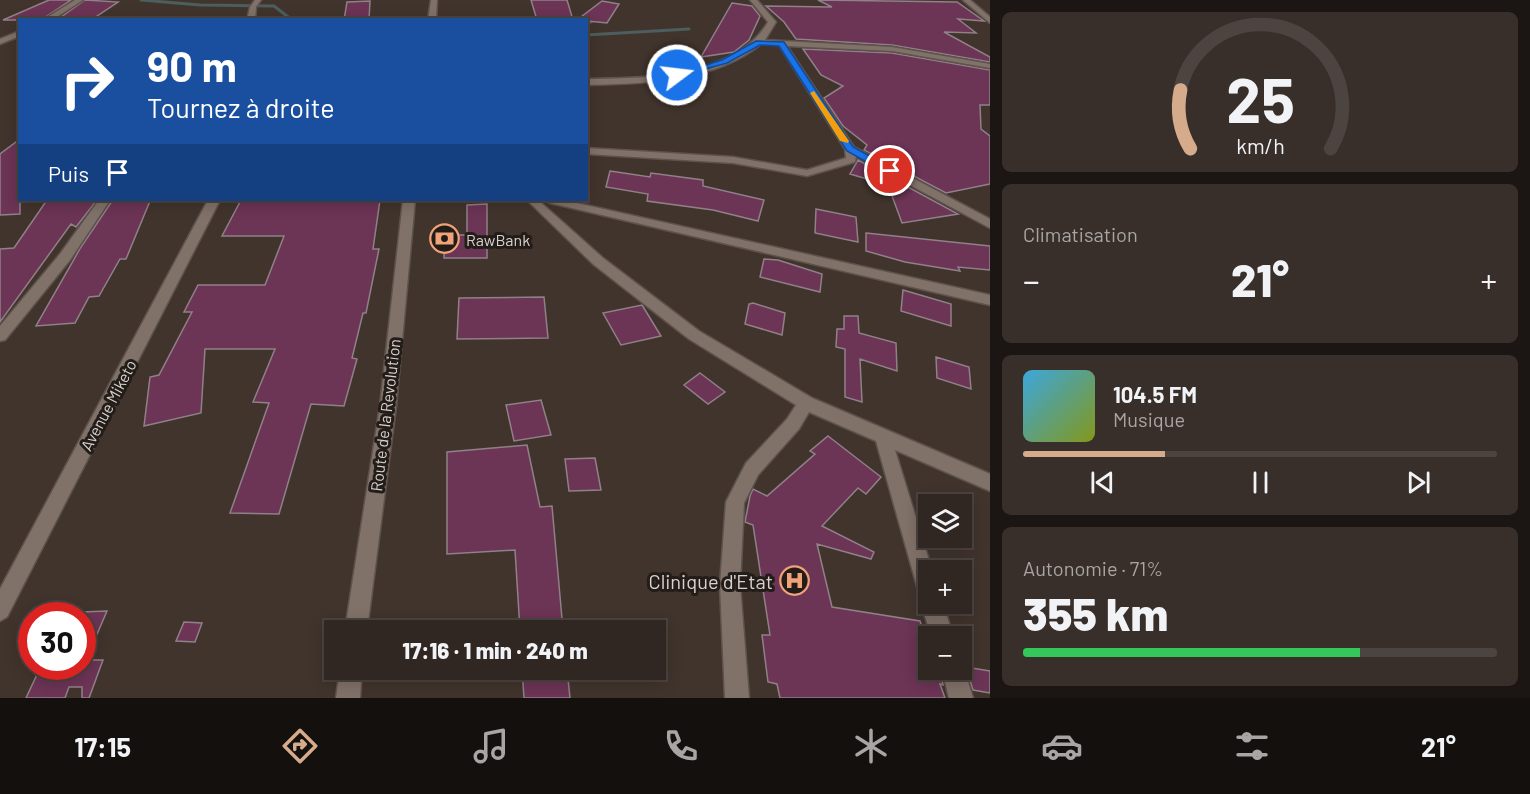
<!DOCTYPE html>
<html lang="fr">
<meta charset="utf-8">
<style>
:root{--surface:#312722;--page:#392f2a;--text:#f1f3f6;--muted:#a8a5a5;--line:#4c4440;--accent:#d6ab8b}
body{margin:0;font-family:Barlow,sans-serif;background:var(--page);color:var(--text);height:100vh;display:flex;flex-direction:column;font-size:22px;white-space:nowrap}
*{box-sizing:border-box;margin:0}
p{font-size:20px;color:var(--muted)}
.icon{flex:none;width:33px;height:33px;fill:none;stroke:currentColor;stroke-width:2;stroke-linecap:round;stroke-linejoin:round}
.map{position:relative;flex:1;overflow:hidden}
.drawer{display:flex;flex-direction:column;gap:12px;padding:12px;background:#1b1513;width:540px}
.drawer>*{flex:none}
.guide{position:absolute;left:18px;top:18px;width:570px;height:183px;border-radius:0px;box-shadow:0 3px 15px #0003,0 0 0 2px var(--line);background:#1a4fa0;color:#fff;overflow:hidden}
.tools{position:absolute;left:918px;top:494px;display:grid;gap:12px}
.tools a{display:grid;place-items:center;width:54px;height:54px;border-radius:0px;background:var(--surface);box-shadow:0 3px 15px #0003,0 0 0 2px var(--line);font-size:30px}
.speed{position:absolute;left:18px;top:602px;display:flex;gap:12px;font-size:30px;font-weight:700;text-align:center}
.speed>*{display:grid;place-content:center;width:78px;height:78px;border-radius:50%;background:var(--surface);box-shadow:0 3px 15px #0003,0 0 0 2px var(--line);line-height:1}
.speed .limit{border:9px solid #d22;background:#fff;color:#111}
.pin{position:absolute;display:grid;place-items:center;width:51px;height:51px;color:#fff;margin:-26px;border:3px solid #fff;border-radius:50%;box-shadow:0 2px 6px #0007}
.me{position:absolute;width:66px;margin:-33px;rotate:75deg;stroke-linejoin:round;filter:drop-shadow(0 0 4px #0008)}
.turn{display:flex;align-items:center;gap:21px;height:126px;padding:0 30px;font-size:27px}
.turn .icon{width:78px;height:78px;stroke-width:2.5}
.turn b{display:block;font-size:42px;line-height:51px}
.then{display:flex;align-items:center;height:57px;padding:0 30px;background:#0003;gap:12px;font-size:22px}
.big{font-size:45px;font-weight:800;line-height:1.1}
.drawer .tile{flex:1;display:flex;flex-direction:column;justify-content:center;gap:9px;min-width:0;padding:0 21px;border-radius:9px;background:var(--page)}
.drawer .dial{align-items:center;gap:0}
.dial svg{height:156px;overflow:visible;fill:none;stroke:var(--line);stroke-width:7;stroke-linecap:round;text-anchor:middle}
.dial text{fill:var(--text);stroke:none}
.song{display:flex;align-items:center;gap:18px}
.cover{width:72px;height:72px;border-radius:9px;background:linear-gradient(135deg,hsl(200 70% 55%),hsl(70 70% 35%))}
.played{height:6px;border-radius:3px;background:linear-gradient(90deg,var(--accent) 30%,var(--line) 30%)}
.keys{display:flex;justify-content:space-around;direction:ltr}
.heat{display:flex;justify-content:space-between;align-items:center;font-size:33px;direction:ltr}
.charge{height:9px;border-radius:4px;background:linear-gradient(90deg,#34c759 71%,var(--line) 0)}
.trip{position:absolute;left:324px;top:620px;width:342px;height:60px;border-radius:0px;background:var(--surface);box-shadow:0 3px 15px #0003,0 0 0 2px var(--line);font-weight:800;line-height:60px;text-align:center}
.menu{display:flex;height:96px;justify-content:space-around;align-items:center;background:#14100e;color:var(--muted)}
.menu .icon{width:42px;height:42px}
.menu .selected{color:var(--accent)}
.menu b{font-size:27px;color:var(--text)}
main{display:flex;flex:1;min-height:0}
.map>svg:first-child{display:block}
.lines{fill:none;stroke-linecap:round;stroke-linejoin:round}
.stream{stroke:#4c5e5e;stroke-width:3}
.building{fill:#6c3455;stroke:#908088;stroke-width:1.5}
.street-casing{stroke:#5d524c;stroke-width:3}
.street{fill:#817269;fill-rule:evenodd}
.route{fill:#1a73e8;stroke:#114b97;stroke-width:1.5}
.slow{fill:#f59e0b}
.labels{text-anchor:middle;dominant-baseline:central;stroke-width:6;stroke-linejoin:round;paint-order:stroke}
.poi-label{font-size:16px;fill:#dad1cd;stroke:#231d1a;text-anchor:start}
.street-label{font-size:16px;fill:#dad1cd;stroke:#231d1a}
.near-poi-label{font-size:20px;fill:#dad1cd;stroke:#231d1a;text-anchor:end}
</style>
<main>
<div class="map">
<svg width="990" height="698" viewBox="0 0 990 698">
<rect width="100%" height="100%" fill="#41342d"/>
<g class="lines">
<path class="stream" d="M 141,0 L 200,5 L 274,6 L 292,20
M 586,25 L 597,18
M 586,35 L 689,29"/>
</g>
<path class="building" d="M 49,0 L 71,0 L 41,20 L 3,20 Z
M 85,0 L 118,2 L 91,20 L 57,20 Z
M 531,0 L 567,0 L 573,20 L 537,20 Z
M 818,0 L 957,2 L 984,21 L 958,19 L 976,33 L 944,32 L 990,57 L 990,62 L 892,45 L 796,39 L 784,22 L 766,6 L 832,7 Z
M 370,1 L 369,20 L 344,20 L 347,2 Z
M 602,1 L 619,4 L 607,23 L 577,20 Z
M 732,3 L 752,6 L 760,16 L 749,40 L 734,52 L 701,57 Z
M 803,49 L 892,53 L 990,70 L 990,105 L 980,105 L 981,129 L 990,136 L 990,184 L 946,193 L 864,150 L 867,145 L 843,126 L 824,98 L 843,86 L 821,75 Z
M 20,139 L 20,214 L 0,215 L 0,154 Z
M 858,160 L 958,214 L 902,223 L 888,185 L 850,174 Z
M 610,171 L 650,177 L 651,173 L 703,180 L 703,186 L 764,200 L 758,221 L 713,210 L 647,201 L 648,194 L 606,187 Z
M 47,200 L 97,200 L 76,227 L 71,224 L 0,322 L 0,249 L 14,248 Z
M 241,200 L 380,200 L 373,249 L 379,249 L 366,313 L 363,313 L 352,358 L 357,359 L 344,406 L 311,404 L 279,514 L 230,513 L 269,403 L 253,402 L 275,349 L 205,349 L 201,413 L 144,426 L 150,377 L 159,375 L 192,312 L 184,312 L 198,285 L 265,285 L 284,236 L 222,236 Z
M 112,201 L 150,201 L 126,259 L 120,259 L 99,296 L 89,297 L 75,323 L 36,326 L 81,247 Z
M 487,204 L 487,258 L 444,258 L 445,235 L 467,235 L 467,205 Z
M 816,209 L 856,217 L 858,242 L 815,233 Z
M 866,233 L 990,246 L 990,270 L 958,267 L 960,271 L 905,262 L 866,251 Z
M 764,259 L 778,260 L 822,274 L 820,292 L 760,277 Z
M 903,290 L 951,304 L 951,326 L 901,311 Z
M 544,297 L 548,338 L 457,339 L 459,298 Z
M 753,303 L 785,313 L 782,335 L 745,324 L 749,304 Z
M 642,305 L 661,336 L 621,345 L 603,313 Z
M 844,316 L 858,316 L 859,333 L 896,343 L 897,371 L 860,359 L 862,402 L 845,397 L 845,349 L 836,347 L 837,329 L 844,329 Z
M 936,357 L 969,367 L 971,389 L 937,378 Z
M 700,373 L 725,392 L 708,404 L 684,385 Z
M 541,400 L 551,435 L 514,441 L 506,405 Z
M 828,436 L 881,477 L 866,494 L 858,488 L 822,526 L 874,552 L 871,559 L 817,544 L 832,607 L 920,621 L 928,647 L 928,669 L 940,669 L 943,685 L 940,684 L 945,698 L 780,698 L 777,684 L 768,682 L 762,635 L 770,635 L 753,525 L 745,522 L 750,496 L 753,489 L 767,496 L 815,454 L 810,451 Z
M 527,445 L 540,507 L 552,506 L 563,630 L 520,630 L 515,550 L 447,554 L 447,452 Z
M 595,458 L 601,490 L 569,491 L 565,459 Z
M 107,611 L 86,660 L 103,660 L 89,698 L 82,698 L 82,687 L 69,687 L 65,698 L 26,698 L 41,666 L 82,666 L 82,612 Z
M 184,622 L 202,623 L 195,642 L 176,641 Z
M 966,667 L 990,671 L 990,693 L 973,690 Z
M 522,669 L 567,669 L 570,698 L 524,698 Z"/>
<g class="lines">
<defs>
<path id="street" d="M 75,0 L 83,0 L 52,20 L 43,20 Z
M 255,0 L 261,0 L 256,7 L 255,20 L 247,20 L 250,7 Z
M 431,0 L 437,0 L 436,20 L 428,20 Z
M 750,0 L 757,0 L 776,22 L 765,40 L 892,47 L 990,64 L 990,68 L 892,51 L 787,46 L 854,147 L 990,219 L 990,228 L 856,156 L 855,162 L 807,176 L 733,163 L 586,154 L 586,148 L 733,157 L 807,170 L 846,158 L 845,149 L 779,45 L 761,44 C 714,82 644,84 586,85 L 586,79 C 645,78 735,78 768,22 Z
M 963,0 L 970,0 L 990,17 L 990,23 Z
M 20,31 L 20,36 L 0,44 L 0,39 Z
M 99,200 L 110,200 L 70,260 L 5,340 L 0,341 L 0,326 L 60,254 Z
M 208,200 L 220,200 L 7,617 L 0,621 L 0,589 Z
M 403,200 L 415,200 L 396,406 L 367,630 L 345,630 L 380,406 Z
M 527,200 L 538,200 L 603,258 L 699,331 L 812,398 L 990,474 L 990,491 L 895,450 L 932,570 L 928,570 L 928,603 L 943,603 L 953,636 L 931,636 L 921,603 L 923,598 L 918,590 L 876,441 L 809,412 L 799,429 L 758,475 L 744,503 L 740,585 L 749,698 L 725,698 L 720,585 L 726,502 L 746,463 L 787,419 L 796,405 L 689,339 L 593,264 Z
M 544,200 L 563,200 L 990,295 L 990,305 L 550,203 Z
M 962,662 L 973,698 L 949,698 L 942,669 L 962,669 Z
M 340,669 L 362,669 L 360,698 L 336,698 Z"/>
</defs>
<use href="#street" class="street-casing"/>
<use href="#street" class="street"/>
</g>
<path class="route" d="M 756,41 L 784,42 L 853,147 L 893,169 L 893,173 L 886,173 L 847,151 L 779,46 L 760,45 L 727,63 L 677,77 L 673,75 L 722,60 Z"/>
<path class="slow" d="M 814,91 L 849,141 L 848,143 L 840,141 L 810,93 Z"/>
<defs>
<symbol id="bank-ring" viewBox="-11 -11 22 22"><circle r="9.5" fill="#231d1a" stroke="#f0a279" stroke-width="1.5"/><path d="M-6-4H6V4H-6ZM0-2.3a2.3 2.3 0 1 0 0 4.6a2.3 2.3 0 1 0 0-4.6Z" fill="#f0a279"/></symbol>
<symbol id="hospital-ring" viewBox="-11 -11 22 22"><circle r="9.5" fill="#231d1a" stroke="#f0a279" stroke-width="1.5"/><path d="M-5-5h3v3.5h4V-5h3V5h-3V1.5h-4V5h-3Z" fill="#f0a279"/></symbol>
</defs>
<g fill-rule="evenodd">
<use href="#bank-ring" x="428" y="222" width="33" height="33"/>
<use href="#hospital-ring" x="778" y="564" width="33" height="33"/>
</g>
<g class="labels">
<g class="poi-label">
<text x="466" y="239">RawBank</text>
</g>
<g class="street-label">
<text transform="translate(108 405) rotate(-62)">Avenue Miketo</text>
<text transform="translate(385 415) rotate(-83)">Route de la Revolution</text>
</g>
<g class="near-poi-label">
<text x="773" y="581">Clinique d'Etat</text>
</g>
</g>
</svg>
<div class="tools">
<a><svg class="icon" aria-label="layers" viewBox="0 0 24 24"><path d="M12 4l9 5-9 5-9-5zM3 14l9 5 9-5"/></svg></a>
<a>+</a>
<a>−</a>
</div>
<div class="speed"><div class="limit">30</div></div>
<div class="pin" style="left:890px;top:171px;background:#d93025"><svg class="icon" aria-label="arrive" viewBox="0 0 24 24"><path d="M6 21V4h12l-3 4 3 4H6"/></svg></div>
<svg class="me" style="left:677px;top:75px" viewBox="-20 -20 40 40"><circle r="17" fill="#1a73e8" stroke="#fff" stroke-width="3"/><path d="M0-11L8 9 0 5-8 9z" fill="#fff"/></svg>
<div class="trip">17:16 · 1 min · 240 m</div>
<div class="guide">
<div class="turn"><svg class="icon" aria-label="right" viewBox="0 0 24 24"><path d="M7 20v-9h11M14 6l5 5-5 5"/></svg><div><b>90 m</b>Tournez à droite</div></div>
<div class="then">Puis<svg class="icon" aria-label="arrive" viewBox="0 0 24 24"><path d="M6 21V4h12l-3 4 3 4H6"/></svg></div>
</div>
</div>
<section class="drawer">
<div class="tile dial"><svg viewBox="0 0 100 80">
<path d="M14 69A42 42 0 1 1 86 69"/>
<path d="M14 69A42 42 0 0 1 9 39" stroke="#d6ab8b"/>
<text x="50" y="56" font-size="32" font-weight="700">25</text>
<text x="50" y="72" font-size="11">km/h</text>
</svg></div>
<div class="tile"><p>Climatisation</p>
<div class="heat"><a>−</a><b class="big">21°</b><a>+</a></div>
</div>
<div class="tile">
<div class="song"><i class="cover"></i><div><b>104.5 FM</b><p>Musique</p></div></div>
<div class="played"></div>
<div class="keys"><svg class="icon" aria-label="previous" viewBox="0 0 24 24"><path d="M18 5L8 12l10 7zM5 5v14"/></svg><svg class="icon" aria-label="pause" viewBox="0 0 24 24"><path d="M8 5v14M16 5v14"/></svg><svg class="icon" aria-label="next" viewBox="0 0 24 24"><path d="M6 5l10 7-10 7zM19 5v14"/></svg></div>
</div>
<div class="tile"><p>Autonomie · 71%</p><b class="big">355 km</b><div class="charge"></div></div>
</section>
</main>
<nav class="menu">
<b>17:15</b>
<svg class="icon selected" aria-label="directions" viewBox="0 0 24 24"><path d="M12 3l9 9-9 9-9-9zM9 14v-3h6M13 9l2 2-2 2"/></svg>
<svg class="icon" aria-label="music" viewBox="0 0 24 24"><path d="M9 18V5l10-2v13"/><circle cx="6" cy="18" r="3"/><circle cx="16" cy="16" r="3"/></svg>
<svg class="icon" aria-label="phone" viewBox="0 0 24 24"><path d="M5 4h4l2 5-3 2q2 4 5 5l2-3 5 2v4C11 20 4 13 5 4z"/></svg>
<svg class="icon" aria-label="climate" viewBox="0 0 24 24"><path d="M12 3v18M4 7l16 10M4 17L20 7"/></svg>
<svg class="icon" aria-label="car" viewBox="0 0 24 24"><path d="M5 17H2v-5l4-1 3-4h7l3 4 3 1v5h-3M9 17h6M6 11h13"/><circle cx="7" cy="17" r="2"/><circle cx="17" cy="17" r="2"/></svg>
<svg class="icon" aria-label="filters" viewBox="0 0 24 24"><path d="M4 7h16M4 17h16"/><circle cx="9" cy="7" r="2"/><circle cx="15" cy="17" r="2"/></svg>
<b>21°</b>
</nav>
